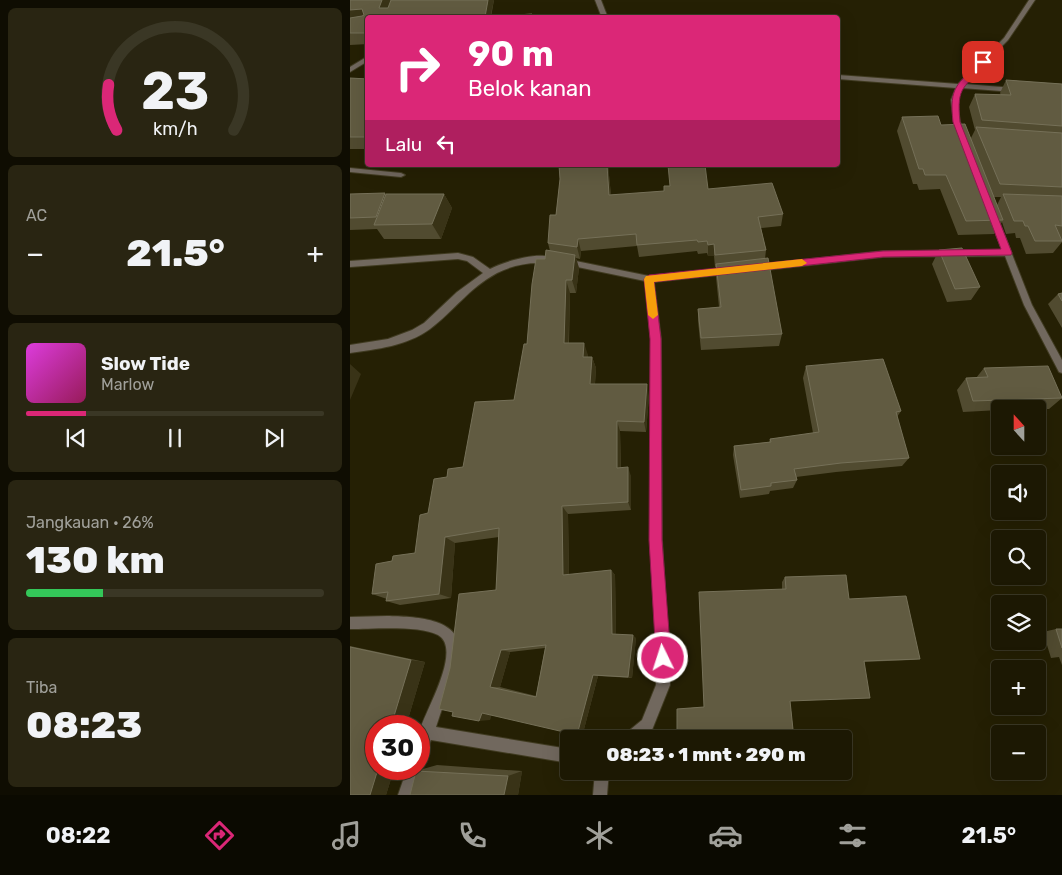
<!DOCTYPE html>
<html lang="id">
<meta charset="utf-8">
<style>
:root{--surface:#1c1803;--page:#292512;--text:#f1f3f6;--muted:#a0a09a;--line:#3a3725;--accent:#db2777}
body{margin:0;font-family:Rubik,sans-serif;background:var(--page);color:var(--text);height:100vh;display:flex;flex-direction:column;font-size:19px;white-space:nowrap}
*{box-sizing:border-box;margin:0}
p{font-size:16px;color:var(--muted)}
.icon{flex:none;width:28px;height:28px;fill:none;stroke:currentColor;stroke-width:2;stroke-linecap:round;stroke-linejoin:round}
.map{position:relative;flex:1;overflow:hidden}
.panel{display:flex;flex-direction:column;gap:8px;padding:8px;background:#0f0d02;width:350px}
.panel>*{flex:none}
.banner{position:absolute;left:15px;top:15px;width:475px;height:152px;border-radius:5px;box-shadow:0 5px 20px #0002,0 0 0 1px var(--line);background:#db2777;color:#fff;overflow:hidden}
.needle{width:32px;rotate:339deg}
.tools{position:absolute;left:641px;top:400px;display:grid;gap:10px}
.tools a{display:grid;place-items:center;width:55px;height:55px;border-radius:5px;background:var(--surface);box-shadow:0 5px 20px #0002,0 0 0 1px var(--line);font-size:25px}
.speed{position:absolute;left:15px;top:715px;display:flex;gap:10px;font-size:25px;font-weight:700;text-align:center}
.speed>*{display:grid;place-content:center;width:65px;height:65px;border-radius:50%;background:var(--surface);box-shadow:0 5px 20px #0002,0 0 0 1px var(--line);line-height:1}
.speed .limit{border:8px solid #d22;background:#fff;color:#111}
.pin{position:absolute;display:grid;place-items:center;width:42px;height:42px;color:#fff;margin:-21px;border-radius:10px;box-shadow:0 2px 8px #0006}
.me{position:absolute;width:55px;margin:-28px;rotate:356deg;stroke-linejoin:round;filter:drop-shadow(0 0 4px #0008)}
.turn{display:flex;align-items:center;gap:18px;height:105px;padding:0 20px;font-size:22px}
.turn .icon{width:65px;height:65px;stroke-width:2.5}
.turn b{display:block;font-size:35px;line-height:42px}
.then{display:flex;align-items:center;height:48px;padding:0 20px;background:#0003;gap:10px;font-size:19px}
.big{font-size:38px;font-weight:800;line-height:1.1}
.panel .widget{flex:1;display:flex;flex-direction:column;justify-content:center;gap:8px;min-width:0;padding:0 18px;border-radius:8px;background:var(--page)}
.panel .dial{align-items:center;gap:0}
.dial svg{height:130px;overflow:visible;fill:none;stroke:var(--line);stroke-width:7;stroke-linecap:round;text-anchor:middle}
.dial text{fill:var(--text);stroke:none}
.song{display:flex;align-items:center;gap:15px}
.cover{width:60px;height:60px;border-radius:8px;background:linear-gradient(135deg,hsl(300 70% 55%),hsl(330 70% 35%))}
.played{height:5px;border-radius:2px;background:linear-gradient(90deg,var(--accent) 20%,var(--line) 20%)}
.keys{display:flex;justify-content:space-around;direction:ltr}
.heat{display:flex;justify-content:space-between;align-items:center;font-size:28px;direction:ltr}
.charge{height:8px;border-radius:4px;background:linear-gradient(90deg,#34c759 26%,var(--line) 0)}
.trip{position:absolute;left:210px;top:730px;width:292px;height:50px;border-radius:5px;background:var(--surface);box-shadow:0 5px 20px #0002,0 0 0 1px var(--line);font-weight:800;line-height:50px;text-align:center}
.dock{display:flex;height:80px;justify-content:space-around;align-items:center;background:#0b0a01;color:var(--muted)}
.dock .icon{width:35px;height:35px}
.dock .on{color:var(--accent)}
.dock b{font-size:22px;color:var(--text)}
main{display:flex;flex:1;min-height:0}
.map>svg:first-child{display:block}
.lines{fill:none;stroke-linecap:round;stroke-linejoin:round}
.street-casing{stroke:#403b21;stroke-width:2}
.street{fill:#71685e;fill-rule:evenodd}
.wall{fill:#514b30;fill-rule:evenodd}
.shaded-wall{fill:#393317}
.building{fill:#615b41;stroke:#757058;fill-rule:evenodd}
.route{fill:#db2777;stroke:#8e194d}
.slow{fill:#f59e0b}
</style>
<main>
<section class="panel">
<div class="widget dial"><svg viewBox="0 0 100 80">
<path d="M14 69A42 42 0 1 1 86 69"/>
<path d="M14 69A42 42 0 0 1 9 41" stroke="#db2777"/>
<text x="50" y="56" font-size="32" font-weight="700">23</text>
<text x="50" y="72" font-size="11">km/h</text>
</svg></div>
<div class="widget"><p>AC</p>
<div class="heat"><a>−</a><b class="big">21.5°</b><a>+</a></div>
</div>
<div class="widget">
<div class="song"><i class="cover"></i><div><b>Slow Tide</b><p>Marlow</p></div></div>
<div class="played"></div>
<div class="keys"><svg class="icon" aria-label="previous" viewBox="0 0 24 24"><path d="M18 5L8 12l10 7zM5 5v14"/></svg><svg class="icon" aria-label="pause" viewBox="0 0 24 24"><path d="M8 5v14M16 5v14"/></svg><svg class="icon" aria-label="next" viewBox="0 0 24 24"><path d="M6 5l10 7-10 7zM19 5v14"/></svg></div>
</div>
<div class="widget"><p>Jangkauan · 26%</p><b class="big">130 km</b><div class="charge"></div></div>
<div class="widget"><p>Tiba</p><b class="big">08:23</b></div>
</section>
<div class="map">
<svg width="712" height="795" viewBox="0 0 712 795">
<rect width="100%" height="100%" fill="#252004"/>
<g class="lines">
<defs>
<path id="street" d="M 245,0 L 251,0 L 258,18 L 252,18 Z
M 679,0 L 685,0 L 658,40 L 615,84 L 664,88 L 667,90 L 664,92 L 612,88 L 607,100 L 610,122 L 618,137 L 617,139 L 611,139 L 604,122 L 601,100 L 606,88 L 488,79 L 488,75 L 608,84 L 654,38 Z
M 18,56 L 18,61 L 0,72 L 0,67 Z
M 0,168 L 51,173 L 55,175 L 51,177 L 0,172 Z
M 643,213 L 647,216 L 682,305 L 712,360 L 712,373 L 709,372 L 674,305 L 655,256 L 533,257 L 407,271 L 403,268 L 407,265 L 533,251 L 652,250 L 639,216 Z
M 108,253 L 123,257 L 140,269 C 153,262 194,249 205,260 C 201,265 194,263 188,263 C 174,263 159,267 147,273 C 119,288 104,311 80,329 C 57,346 27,349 0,353 L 0,345 L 38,339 L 62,330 L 74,323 L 107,292 L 133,273 L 117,261 L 108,259 L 0,267 L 0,261 Z
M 216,259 L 299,276 L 378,268 L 382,271 L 378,274 L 304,282 L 311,339 L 312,540 L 319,658 L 320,685 L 302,730 L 291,739 L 273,739 L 275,734 L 292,720 L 306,685 L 307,658 L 300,540 L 301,339 L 295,281 L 213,264 L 213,260 Z
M 37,616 C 66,617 118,617 109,661 C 108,667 105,674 103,679 C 97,695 91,711 86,727 L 219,749 L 219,763 L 81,740 L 74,759 L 69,761 C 69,751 67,739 70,730 C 75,711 113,649 88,635 C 70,625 22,629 0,629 L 0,617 Z
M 69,764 L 71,769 L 62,795 L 48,795 L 57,769 L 69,769 Z
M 245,771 L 259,771 L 257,795 L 243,795 Z"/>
</defs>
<use href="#street" class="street-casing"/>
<use href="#street" class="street"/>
</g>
<path class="wall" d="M 0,0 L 144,0 L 141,17 L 182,14 L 183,18 L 18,18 L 18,44 L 0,45 Z
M 0,78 L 18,79 L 18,149 L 0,149 Z
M 656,80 L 712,84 L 712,242 L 703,253 L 676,254 L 670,238 L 666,238 L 665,233 L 656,234 L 652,222 L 644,234 L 608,235 L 590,189 L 569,190 L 567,184 L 563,184 L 547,131 L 552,117 L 591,125 L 621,138 L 625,130 L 619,107 L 625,94 L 651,95 L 650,93 ZM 644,197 L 651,197 L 647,205 Z
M 209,165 L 258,165 L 261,195 L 358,189 L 433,214 L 431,226 L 411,228 L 416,250 L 415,259 L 432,334 L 429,346 L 351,350 L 348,321 L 348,309 L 369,307 L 366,277 L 366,267 L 365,267 L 364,256 L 358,256 L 357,253 L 348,254 L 347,251 L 289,257 L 287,246 L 231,251 L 230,259 L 226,258 L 229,268 L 226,293 L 220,293 L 219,343 L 238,355 L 238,357 L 242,357 L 246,368 L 245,384 L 299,396 L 296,432 L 270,431 L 271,468 L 281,476 L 281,510 L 218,514 L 219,575 L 261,570 L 265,575 L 266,634 L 286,638 L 282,678 L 248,676 L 233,733 L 141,715 L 140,720 L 149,537 L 105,543 L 101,598 L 50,605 L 36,601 L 37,599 L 22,594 L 42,561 L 65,553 L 78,513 L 97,477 L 113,467 L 164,400 L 177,344 L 195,259 L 200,251 L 198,243 L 206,215 L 210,179 ZM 195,648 L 186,696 L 150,687 L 160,652 Z
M 0,194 L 36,195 L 94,194 L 102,208 L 91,239 L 34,239 L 27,229 L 0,230 Z
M 589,250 L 630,287 L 621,300 L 597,302 L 582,264 Z
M 712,293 L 712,328 L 698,304 L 708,294 Z
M 456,366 L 551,411 L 547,417 L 559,458 L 552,466 L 486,472 L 446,477 L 447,480 L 443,488 L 420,491 L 419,494 L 390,498 L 383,455 L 384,446 L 419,442 L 420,439 L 463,433 L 453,378 Z
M 634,368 L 712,398 L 699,409 L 650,409 L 650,410 L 613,412 L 607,390 L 616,378 L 626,378 Z
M 435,577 L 499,599 L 570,659 L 561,660 L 514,662 L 440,701 L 444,739 L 327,709 L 354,707 L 432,589 L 432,582 Z
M 706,629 L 712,629 L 712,665 L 709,657 L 701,658 L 693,632 Z
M 0,646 L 75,662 L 56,726 L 26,726 L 26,769 L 44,769 L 36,795 L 0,795 Z
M 87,765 L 172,771 L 168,795 L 66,771 Z"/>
<path class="shaded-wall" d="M 32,0 L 41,0 L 35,18 L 29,8 Z
M 138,0 L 144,0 L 140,18 L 135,18 Z
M 12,9 L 18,20 L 0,23 L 0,10 Z
M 257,165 L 258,165 L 262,207 L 259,195 Z
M 35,193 L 43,206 L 32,225 L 26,217 Z
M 94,194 L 102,208 L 91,239 L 82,224 Z
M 228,239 L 231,251 L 230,259 L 227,247 Z
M 364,244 L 364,256 L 358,256 L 358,245 Z
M 225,255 L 229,268 L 226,293 L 222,280 Z
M 216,280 L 220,293 L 218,355 L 214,343 Z
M 234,343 L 238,355 L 237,368 L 233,357 Z
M 242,357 L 246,368 L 244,395 L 240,384 Z
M 0,364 L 11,374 L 0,400 Z
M 297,384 L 299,396 L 296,432 L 294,422 Z
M 267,421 L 270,431 L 271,477 L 267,468 Z
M 278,467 L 281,476 L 281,510 L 278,502 Z
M 212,506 L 218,514 L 219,581 L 213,575 Z
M 95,537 L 105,543 L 101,598 L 89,594 Z
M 261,570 L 265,575 L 266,637 L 262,634 Z
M 283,635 L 286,638 L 282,678 L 278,677 Z
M 151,650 L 160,652 L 150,687 L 140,687 Z
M 61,660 L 75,662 L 56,726 L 41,726 Z
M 243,675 L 248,676 L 233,733 L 227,735 Z
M 142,712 L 140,720 L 129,721 L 132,713 Z
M 28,769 L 44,769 L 36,795 L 20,795 Z
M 172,771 L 168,795 L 154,795 L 158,776 Z"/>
<path class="building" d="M 0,0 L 32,0 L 29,8 L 38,8 L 41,0 L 138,0 L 135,17 L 182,14 L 182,18 L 18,18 L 18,33 L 0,33 L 0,18 L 12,16 L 14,15 L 12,9 L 0,10 Z
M 0,78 L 18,79 L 18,137 L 0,137 Z
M 656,80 L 712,84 L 712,126 L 632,120 L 625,94 L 661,95 Z
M 588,116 L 591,125 L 615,124 L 653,220 L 616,221 L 596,175 L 575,175 L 573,169 L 569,169 L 552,117 Z
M 626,127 L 712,133 L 712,187 L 650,184 Z
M 209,165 L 257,165 L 259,195 L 314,191 L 314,186 L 320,186 L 318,165 L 355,165 L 358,189 L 422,183 L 433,214 L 408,217 L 416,250 L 365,255 L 364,244 L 358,245 L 357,241 L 348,242 L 347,240 L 287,245 L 286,234 L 228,239 L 227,247 L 198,243 L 200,215 L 206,215 L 210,179 Z
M 35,193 L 26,217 L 0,218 L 0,194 Z
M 36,194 L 94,194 L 82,224 L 24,225 Z
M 653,194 L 712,196 L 712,226 L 705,225 L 712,241 L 685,241 L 678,226 L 675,226 L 673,221 L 664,221 Z
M 612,248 L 630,287 L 605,289 L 589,250 Z
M 196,250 L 225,255 L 222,280 L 216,280 L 214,343 L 234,343 L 233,357 L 242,357 L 240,384 L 297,384 L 294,422 L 267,421 L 267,468 L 278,467 L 278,502 L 212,506 L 213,575 L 261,570 L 262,634 L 283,635 L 278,677 L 243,675 L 227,735 L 132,713 L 129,721 L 102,716 L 103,712 L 89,709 L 100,668 L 109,594 L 146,590 L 149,528 L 95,537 L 89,594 L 36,601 L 38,592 L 22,594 L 26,564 L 42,561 L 43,556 L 65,553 L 70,515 L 78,513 L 84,479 L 97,477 L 98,469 L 113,467 L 125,402 L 164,400 L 174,344 L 177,344 L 182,284 L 186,259 L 195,259 ZM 196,645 L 186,697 L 140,687 L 151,650 Z
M 418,258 L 432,334 L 351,338 L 348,309 L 371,307 L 366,264 Z
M 712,293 L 712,301 L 708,294 Z
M 533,359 L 551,411 L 546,412 L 559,458 L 491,463 L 444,469 L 447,480 L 421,483 L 421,486 L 391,490 L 384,446 L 421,442 L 420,439 L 469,432 L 456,366 Z
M 698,366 L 712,398 L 623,401 L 616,378 L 638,377 L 634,368 Z
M 496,575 L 499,599 L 556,596 L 570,659 L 514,661 L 520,698 L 440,701 L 444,739 L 327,739 L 327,709 L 354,707 L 349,592 L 436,589 L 435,577 Z
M 706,629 L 712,629 L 712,648 Z
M 0,647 L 61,660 L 41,726 L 26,726 L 26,769 L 28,769 L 20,795 L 0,795 Z
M 66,771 L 158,776 L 154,795 L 60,795 Z"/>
<path class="route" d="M 631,61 L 637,62 C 615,89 606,84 610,122 L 662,253 L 661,255 L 533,257 L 304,282 L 311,339 L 312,540 L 321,658 L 319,663 L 313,665 L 308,663 L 306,658 L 299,540 L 300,339 L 294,279 L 299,275 L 533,251 L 651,249 L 603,122 C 599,86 607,85 631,61 Z"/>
<path class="slow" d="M 452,259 L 457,263 L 452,266 L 304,282 L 308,315 L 303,319 L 298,315 L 294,279 L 296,276 Z"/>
</svg>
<div class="tools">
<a><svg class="needle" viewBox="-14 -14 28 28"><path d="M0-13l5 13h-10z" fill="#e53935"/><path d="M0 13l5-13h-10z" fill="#a0a09a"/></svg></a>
<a><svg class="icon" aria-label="sound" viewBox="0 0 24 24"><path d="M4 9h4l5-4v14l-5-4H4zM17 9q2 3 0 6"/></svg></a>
<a><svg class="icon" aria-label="search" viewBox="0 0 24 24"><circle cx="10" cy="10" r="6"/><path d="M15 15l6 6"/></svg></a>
<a><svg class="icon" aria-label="layers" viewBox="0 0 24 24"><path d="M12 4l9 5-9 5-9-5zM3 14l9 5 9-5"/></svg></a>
<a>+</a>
<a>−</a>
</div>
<div class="speed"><div class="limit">30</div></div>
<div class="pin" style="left:633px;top:62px;background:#d93025"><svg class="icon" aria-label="arrive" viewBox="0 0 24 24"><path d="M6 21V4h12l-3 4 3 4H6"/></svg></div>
<svg class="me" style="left:313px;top:658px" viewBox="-20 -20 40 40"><circle r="17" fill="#db2777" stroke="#fff" stroke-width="3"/><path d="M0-11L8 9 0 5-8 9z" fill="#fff"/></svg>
<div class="trip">08:23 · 1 mnt · 290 m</div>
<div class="banner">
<div class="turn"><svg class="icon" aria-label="right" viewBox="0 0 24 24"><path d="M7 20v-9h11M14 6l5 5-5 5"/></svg><div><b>90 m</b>Belok kanan</div></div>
<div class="then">Lalu<svg class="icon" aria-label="left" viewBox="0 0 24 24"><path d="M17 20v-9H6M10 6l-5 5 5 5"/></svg></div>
</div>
</div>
</main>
<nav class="dock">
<b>08:22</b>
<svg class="icon on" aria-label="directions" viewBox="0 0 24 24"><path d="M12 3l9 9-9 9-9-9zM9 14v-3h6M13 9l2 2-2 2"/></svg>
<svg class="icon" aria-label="music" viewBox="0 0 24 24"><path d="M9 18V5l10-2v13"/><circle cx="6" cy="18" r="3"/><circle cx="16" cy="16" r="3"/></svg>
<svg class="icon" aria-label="phone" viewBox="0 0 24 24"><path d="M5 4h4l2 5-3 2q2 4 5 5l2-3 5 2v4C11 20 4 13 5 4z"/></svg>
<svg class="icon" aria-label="climate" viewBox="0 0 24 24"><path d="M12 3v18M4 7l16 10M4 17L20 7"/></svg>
<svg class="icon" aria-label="car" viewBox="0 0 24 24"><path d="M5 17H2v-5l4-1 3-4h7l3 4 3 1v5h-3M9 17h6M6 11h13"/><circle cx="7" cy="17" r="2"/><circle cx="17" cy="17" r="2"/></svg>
<svg class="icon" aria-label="filters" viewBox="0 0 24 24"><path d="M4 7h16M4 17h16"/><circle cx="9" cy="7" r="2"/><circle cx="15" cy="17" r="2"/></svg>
<b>21.5°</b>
</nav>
